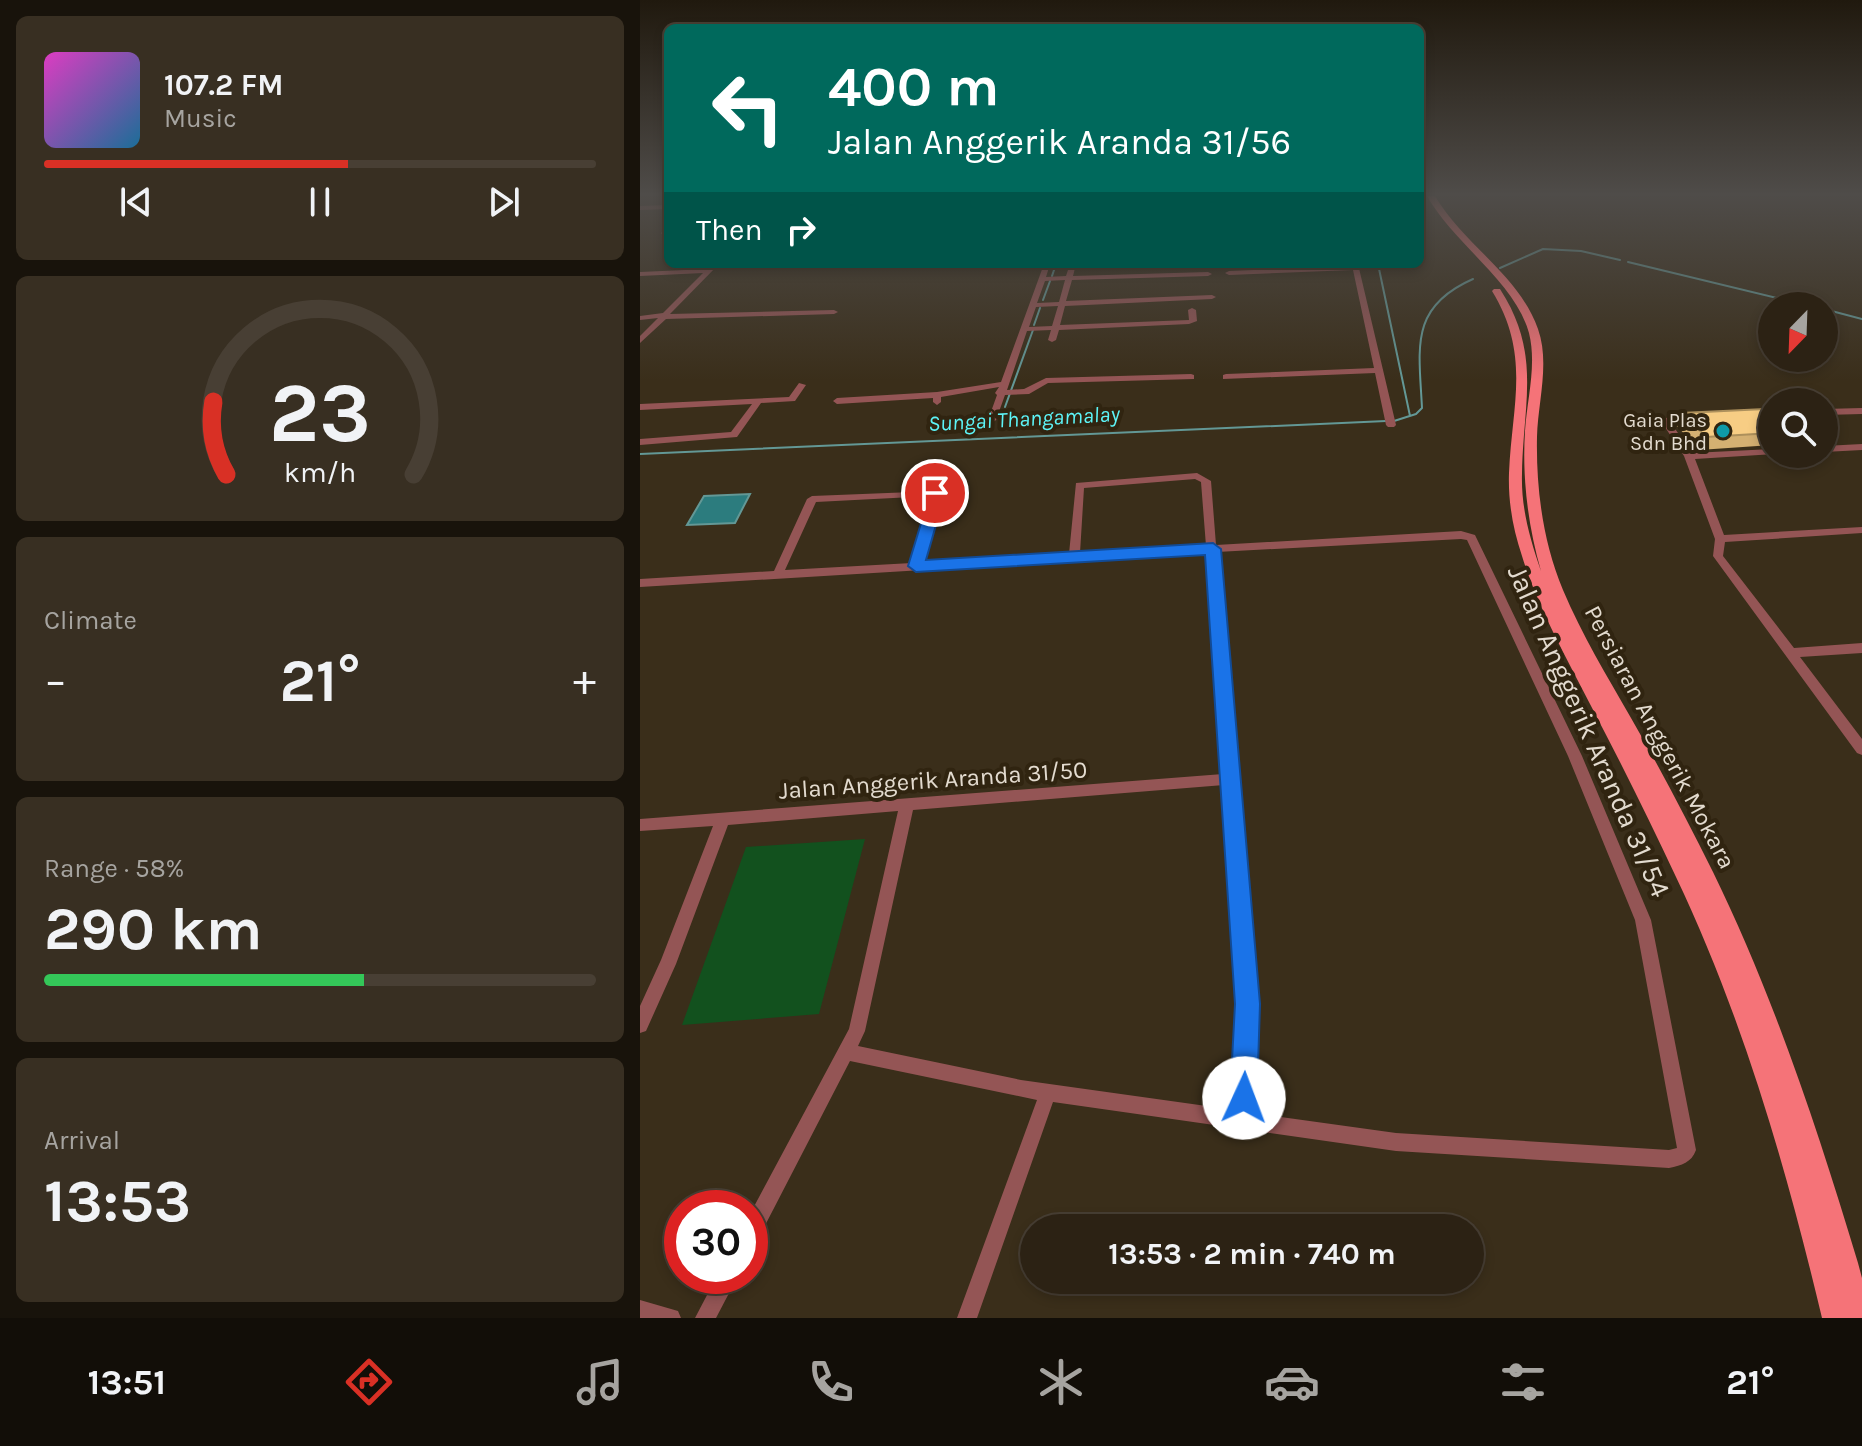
<!DOCTYPE html>
<meta charset="utf-8">
<style>
:root{--surface:#2c2214;--page:#382f22;--text:#f1f3f6;--muted:#a6a4a0;--line:#483f34;--accent:#d93025}
body{margin:0;font-family:Karla,sans-serif;background:var(--page);color:var(--text);height:100vh;display:flex;flex-direction:column;font-size:30px;white-space:nowrap}
*{box-sizing:border-box;margin:0}
p{font-size:26px;color:var(--muted)}
.icon{flex:none;width:44px;height:44px;fill:none;stroke:currentColor;stroke-width:2;stroke-linecap:round;stroke-linejoin:round}
.map{position:relative;flex:1;overflow:hidden}
.side{display:flex;flex-direction:column;gap:16px;padding:16px;background:#18130b;width:640px}
.side>*{flex:none}
.guide{position:absolute;left:24px;top:24px;width:760px;height:244px;border-radius:12px;box-shadow:0 4px 12px #0003,0 0 0 2px var(--line);background:#00695c;color:#fff;overflow:hidden}
.needle{width:52px;rotate:203deg}
.buttons{position:absolute;left:1118px;top:292px;display:grid;gap:16px}
.buttons a{display:grid;place-items:center;width:80px;height:80px;border-radius:50%;background:var(--surface);box-shadow:0 4px 12px #0003,0 0 0 2px var(--line);font-size:40px}
.speed{position:absolute;left:24px;top:1190px;display:flex;gap:16px;font-size:40px;font-weight:700;text-align:center}
.speed>*{display:grid;place-content:center;width:104px;height:104px;border-radius:50%;background:var(--surface);box-shadow:0 4px 12px #0003,0 0 0 2px var(--line);line-height:1}
.speed .limit{border:12px solid #d22;background:#fff;color:#111}
.pin{position:absolute;display:grid;place-items:center;width:68px;height:68px;color:#fff;margin:-34px;border:4px solid #fff;border-radius:50%;box-shadow:0 2px 8px #0007}
.me{position:absolute;width:88px;margin:-44px;rotate:2deg;stroke-linejoin:round;filter:drop-shadow(0 0 6px #0008)}
.turn{display:flex;align-items:center;gap:28px;height:168px;padding:0 32px;font-size:36px}
.turn .icon{width:104px;height:104px;stroke-width:2.5}
.turn b{display:block;font-size:56px;line-height:68px}
.then{display:flex;align-items:center;height:76px;padding:0 32px;background:#0003;gap:16px;font-size:30px}
.big{font-size:60px;font-weight:700;line-height:1.1}
.side .tile{flex:1;display:flex;flex-direction:column;justify-content:center;gap:12px;min-width:0;padding:0 28px;border-radius:12px;background:var(--page)}
.side .dial{align-items:center;gap:0}
.dial svg{height:208px;overflow:visible;fill:none;stroke:var(--line);stroke-width:7;stroke-linecap:round;text-anchor:middle}
.dial text{fill:var(--text);stroke:none}
.song{display:flex;align-items:center;gap:24px}
.cover{width:96px;height:96px;border-radius:12px;background:linear-gradient(135deg,hsl(310 70% 55%),hsl(200 70% 35%))}
.played{height:8px;border-radius:4px;background:linear-gradient(90deg,var(--accent) 55%,var(--line) 55%)}
.keys{display:flex;justify-content:space-around;direction:ltr}
.heat{display:flex;justify-content:space-between;align-items:center;font-size:44px;direction:ltr}
.charge{height:12px;border-radius:6px;background:linear-gradient(90deg,#34c759 58%,var(--line) 0)}
.trip{position:absolute;left:380px;top:1214px;width:464px;height:80px;border-radius:40px;background:var(--surface);box-shadow:0 4px 12px #0003,0 0 0 2px var(--line);font-weight:700;line-height:80px;text-align:center}
.tabs{display:flex;height:128px;justify-content:space-around;align-items:center;background:#120e08;color:var(--muted)}
.tabs .icon{width:56px;height:56px}
.tabs .on{color:var(--accent)}
.tabs b{font-size:36px;color:var(--text)}
main{display:flex;flex:1;min-height:0}
.map>svg:first-child{display:block}
.green{fill:#12511e}
.water{fill:#2c7c7e;stroke:#639896;stroke-width:2}
.lines{fill:none;stroke-linecap:round;stroke-linejoin:round}
.stream{stroke:#639896;stroke-width:2}
.minor{fill:#945555;fill-rule:evenodd}
.major{fill:#f57378;fill-rule:evenodd}
.wall{fill:#d4b072}
.building{fill:#f7cd84;stroke:#ad905c;stroke-width:2}
.route{fill:#1a73e8;stroke:#114b97;stroke-width:2}
.culture-dot{fill:#0f9aa8;stroke:#302410;stroke-width:3}
.labels{text-anchor:middle;dominant-baseline:central;stroke-width:8;stroke-linejoin:round;paint-order:stroke}
.far-poi-label{font-size:20px;fill:#e3dbcf;stroke:#302410;text-anchor:end}
.far-water-label{font-size:22px;font-style:italic;fill:#5df4f7;stroke:#302410}
.street-label{font-size:24px;fill:#e3dbcf;stroke:#302410}
.near-street-label{font-size:28px;fill:#e3dbcf;stroke:#302410}
</style>
<main>
<section class="side">
<div class="tile">
<div class="song"><i class="cover"></i><div><b>107.2 FM</b><p>Music</p></div></div>
<div class="played"></div>
<div class="keys"><svg class="icon" aria-label="previous" viewBox="0 0 24 24"><path d="M18 5L8 12l10 7zM5 5v14"/></svg><svg class="icon" aria-label="pause" viewBox="0 0 24 24"><path d="M8 5v14M16 5v14"/></svg><svg class="icon" aria-label="next" viewBox="0 0 24 24"><path d="M6 5l10 7-10 7zM19 5v14"/></svg></div>
</div>
<div class="tile dial"><svg viewBox="0 0 100 80">
<path d="M14 69A42 42 0 1 1 86 69"/>
<path d="M14 69A42 42 0 0 1 9 41" stroke="#d93025"/>
<text x="50" y="56" font-size="32" font-weight="700">23</text>
<text x="50" y="72" font-size="11">km/h</text>
</svg></div>
<div class="tile"><p>Climate</p>
<div class="heat"><a>−</a><b class="big">21°</b><a>+</a></div>
</div>
<div class="tile"><p>Range · 58%</p><b class="big">290 km</b><div class="charge"></div></div>
<div class="tile"><p>Arrival</p><b class="big">13:53</b></div>
</section>
<div class="map">
<svg width="1222" height="1318" viewBox="0 0 1222 1318">
<rect width="100%" height="100%" fill="#3a2e1a"/>
<path class="green" d="M 225,839 L 179,1014 L 42,1025 L 106,847 Z"/>
<path class="water" d="M 110,494 L 95,523 L 47,525 L 64,496 Z"/>
<g class="lines">
<path class="stream" d="M 988,262 L 1170,306
M 738,264 L 770,416
M 860,268 L 903,249 L 941,251 L 980,260
M 412,276 L 416,264
M 403,300 L 410,281
M 1184,309 L 1222,319
M 394,325 L 400,308
M 365,407 L 393,330
M 754,421 L 776,414 L 782,408 C 779,348 769,307 833,279
M 0,454 L 746,421"/>
<path class="minor" d="M 28,205 L 28,209 L 0,210 L 0,206 Z
M 26,217 L 28,217 L 28,221 L 23,219 Z
M 24,231 L 28,231 L 28,235 L 22,234 L 21,233 Z
M 72,264 L 79,264 L 30,314 L 194,310 L 198,312 L 194,314 L 26,319 L 0,343 L 0,336 L 18,318 L 0,320 L 0,316 L 23,313 L 63,273 L 0,276 L 0,272 L 67,269 Z
M 404,264 L 410,264 L 406,277 L 426,276 L 430,264 L 436,264 L 433,276 L 568,272 L 572,274 L 568,276 L 432,280 L 426,301 L 572,295 L 576,297 L 572,299 L 425,306 L 420,325 L 549,320 L 548,310 L 552,308 L 556,310 L 557,321 L 549,324 L 419,330 L 416,340 L 412,342 L 408,340 L 411,330 L 387,331 L 367,390 L 384,389 L 406,378 L 551,374 L 554,375 L 554,379 L 408,383 L 389,394 L 365,395 L 356,420 L 352,423 L 348,420 L 357,395 L 355,393 L 359,387 L 301,397 L 301,402 L 297,405 L 293,402 L 293,398 L 197,404 L 193,401 L 197,398 L 297,392 L 361,382 ZM 425,280 L 419,302 L 397,303 L 405,281 ZM 418,306 L 412,326 L 389,327 L 396,307 Z
M 712,264 L 718,264 L 756,425 L 754,427 L 748,427 L 746,425 L 735,373 L 583,379 L 583,375 L 586,374 L 734,368 L 713,270 L 589,275 L 585,273 L 589,271 L 712,266 Z
M 159,383 L 166,385 L 155,401 L 121,403 L 97,437 L 0,445 L 0,439 L 91,432 L 112,404 L 0,410 L 0,404 L 149,397 Z
M 1222,408 L 1222,414 L 1184,415 L 1184,409 Z
M 1055,415 L 1059,418 L 1058,420 L 1031,423 L 1052,453 L 1132,449 L 1132,454 L 1135,454 L 1055,459 L 1084,535 L 1222,527 L 1222,533 L 1085,542 L 1083,556 L 1154,648 L 1222,643 L 1222,653 L 1160,657 L 1222,739 L 1222,755 L 1217,753 L 1073,556 L 1075,539 L 1044,456 L 1021,421 L 1025,418 Z
M 1222,444 L 1222,450 L 1184,452 L 1184,446 Z
M 557,473 L 571,481 L 576,545 L 821,531 L 835,535 L 942,756 L 1011,920 L 1056,1150 C 1051,1163 1042,1165 1029,1168 L 756,1151 L 413,1102 L 337,1318 L 317,1318 L 397,1100 L 210,1061 L 117,1241 L 110,1244 L 110,1214 L 209,1029 L 258,811 L 88,825 L 36,964 L 6,1031 L 0,1033 L 0,1006 L 21,960 L 73,826 L 0,831 L 0,819 L 583,774 L 566,553 L 0,587 L 0,579 L 134,571 L 167,499 L 172,496 L 298,491 L 302,497 L 282,562 L 429,554 L 436,483 ZM 555,479 L 561,482 L 566,546 L 440,553 L 444,488 ZM 292,496 L 272,563 L 145,570 L 176,502 ZM 821,539 L 827,540 L 928,756 L 995,920 L 1037,1148 L 1029,1150 L 756,1133 L 613,1113 L 616,1004 L 577,552 ZM 584,785 L 600,1004 L 595,1110 L 381,1080 L 218,1046 L 225,1031 L 273,810 Z
M 77,1276 L 98,1276 L 76,1318 L 55,1318 Z
M 0,1300 L 38,1311 L 41,1318 L 0,1318 Z"/>
<path class="major" d="M 787,196 L 795,196 C 824,245 879,275 898,329 C 910,363 898,401 897,437 C 896,489 903,542 923,590 C 942,635 967,676 991,718 C 1020,768 1047,820 1073,872 C 1134,997 1178,1130 1218,1263 L 1222,1278 L 1222,1318 L 1182,1318 C 1146,1167 1103,1018 1036,877 C 1009,819 980,761 950,704 C 925,655 898,608 882,556 C 873,529 868,502 869,473 C 872,404 891,355 852,291 L 854,289 L 860,289 C 902,354 883,403 882,474 C 881,508 890,539 901,571 C 888,526 882,478 885,431 C 887,399 897,365 889,333 C 875,282 815,245 787,196 Z"/>
</g>
<path class="wall" d="M 1043,413 L 1132,416 L 1132,445 L 1059,450 L 1037,426 Z"/>
<path class="building" d="M 1125,409 L 1132,416 L 1132,433 L 1066,437 L 1043,413 Z"/>
<linearGradient id="sky" x2="0" y2="1"><stop stop-color="#20190e"/><stop offset="0.51" stop-color="#4f4c49"/><stop offset="1" stop-color="#4f4c49" stop-opacity="0"/></linearGradient>
<rect width="1222" height="381" fill="url(#sky)"/>
<path class="route" d="M 295,488 L 304,497 L 286,560 L 573,543 L 581,549 L 620,1004 L 617,1098 L 613,1107 L 604,1111 L 594,1107 L 590,1098 L 595,1004 L 565,555 L 276,572 L 268,566 L 289,497 L 287,493 Z"/>
<circle class="culture-dot" cx="1083" cy="431" r="8"/>
<g class="labels">
<g class="far-poi-label">
<text x="1067" y="420">Gaia Plas<tspan x="1067" dy="23">Sdn Bhd</tspan></text>
</g>
<g class="far-water-label">
<text transform="translate(384 419) rotate(-3)">Sungai Thangamalay</text>
</g>
<g class="street-label">
<text transform="translate(1020 737) rotate(62)">Persiaran Anggerik Mokara</text>
<text transform="translate(293 780) rotate(-4)">Jalan Anggerik Aranda 31/50</text>
</g>
<g class="near-street-label">
<text transform="translate(949 731) rotate(66)">Jalan Anggerik Aranda 31/54</text>
</g>
</g>
</svg>
<div class="buttons">
<a><svg class="needle" viewBox="-14 -14 28 28"><path d="M0-13l5 13h-10z" fill="#e53935"/><path d="M0 13l5-13h-10z" fill="#a6a4a0"/></svg></a>
<a><svg class="icon" aria-label="search" viewBox="0 0 24 24"><circle cx="10" cy="10" r="6"/><path d="M15 15l6 6"/></svg></a>
</div>
<div class="speed"><div class="limit">30</div></div>
<div class="pin" style="left:295px;top:493px;background:#d93025"><svg class="icon" aria-label="arrive" viewBox="0 0 24 24"><path d="M6 21V4h12l-3 4 3 4H6"/></svg></div>
<svg class="me" style="left:604px;top:1098px" viewBox="-20 -20 40 40"><circle r="19" fill="#fff"/><path d="M0-13L10 11 0 6-10 11z" fill="#1a73e8"/></svg>
<div class="trip">13:53 · 2 min · 740 m</div>
<div class="guide">
<div class="turn"><svg class="icon" aria-label="left" viewBox="0 0 24 24"><path d="M17 20v-9H6M10 6l-5 5 5 5"/></svg><div><b>400 m</b>Jalan Anggerik Aranda 31/56</div></div>
<div class="then">Then<svg class="icon" aria-label="right" viewBox="0 0 24 24"><path d="M7 20v-9h11M14 6l5 5-5 5"/></svg></div>
</div>
</div>
</main>
<nav class="tabs">
<b>13:51</b>
<svg class="icon on" aria-label="directions" viewBox="0 0 24 24"><path d="M12 3l9 9-9 9-9-9zM9 14v-3h6M13 9l2 2-2 2"/></svg>
<svg class="icon" aria-label="music" viewBox="0 0 24 24"><path d="M9 18V5l10-2v13"/><circle cx="6" cy="18" r="3"/><circle cx="16" cy="16" r="3"/></svg>
<svg class="icon" aria-label="phone" viewBox="0 0 24 24"><path d="M5 4h4l2 5-3 2q2 4 5 5l2-3 5 2v4C11 20 4 13 5 4z"/></svg>
<svg class="icon" aria-label="climate" viewBox="0 0 24 24"><path d="M12 3v18M4 7l16 10M4 17L20 7"/></svg>
<svg class="icon" aria-label="car" viewBox="0 0 24 24"><path d="M5 17H2v-5l4-1 3-4h7l3 4 3 1v5h-3M9 17h6M6 11h13"/><circle cx="7" cy="17" r="2"/><circle cx="17" cy="17" r="2"/></svg>
<svg class="icon" aria-label="filters" viewBox="0 0 24 24"><path d="M4 7h16M4 17h16"/><circle cx="9" cy="7" r="2"/><circle cx="15" cy="17" r="2"/></svg>
<b>21°</b>
</nav>
